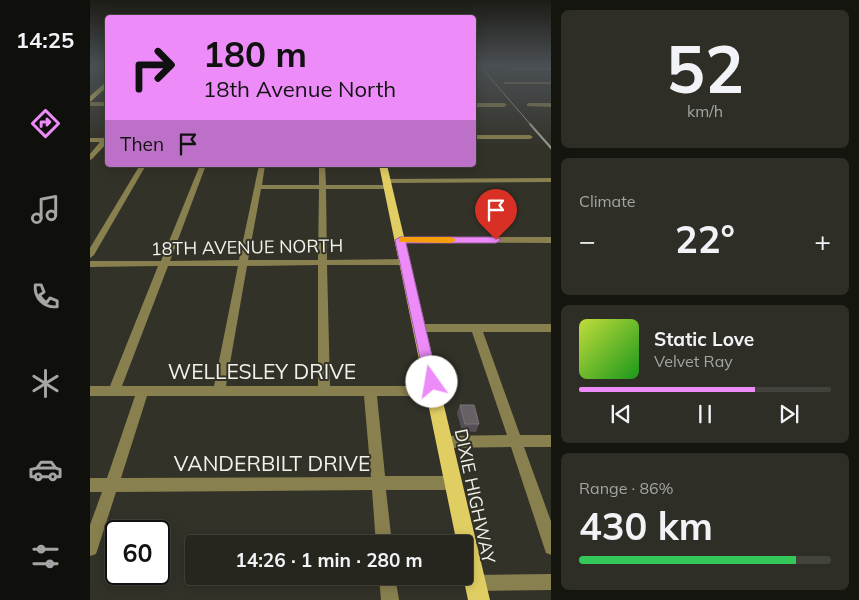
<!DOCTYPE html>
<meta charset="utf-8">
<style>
:root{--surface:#26261e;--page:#2e2e27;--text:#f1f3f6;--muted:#a4a5a4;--line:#42433c;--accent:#ed8cf9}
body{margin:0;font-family:Mulish,sans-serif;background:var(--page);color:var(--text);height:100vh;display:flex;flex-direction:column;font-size:19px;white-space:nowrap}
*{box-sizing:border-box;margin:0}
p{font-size:16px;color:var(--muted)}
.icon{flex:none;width:28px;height:28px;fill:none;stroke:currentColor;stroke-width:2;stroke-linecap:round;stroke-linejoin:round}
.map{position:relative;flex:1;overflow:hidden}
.sheet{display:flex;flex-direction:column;gap:10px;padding:10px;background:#151510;width:308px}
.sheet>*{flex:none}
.guide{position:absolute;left:15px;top:15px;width:371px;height:152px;border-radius:5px;box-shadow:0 2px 12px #0003,0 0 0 1px var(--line);background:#ed8cf9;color:#111;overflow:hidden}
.speed{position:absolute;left:15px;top:520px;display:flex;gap:10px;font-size:25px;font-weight:700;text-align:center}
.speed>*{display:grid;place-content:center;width:65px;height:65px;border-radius:50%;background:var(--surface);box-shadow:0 2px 12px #0003,0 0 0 1px var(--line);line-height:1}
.speed .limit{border:2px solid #111;border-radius:8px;background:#fff;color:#111}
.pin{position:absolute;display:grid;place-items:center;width:42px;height:42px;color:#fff;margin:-51px -21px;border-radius:50% 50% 50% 0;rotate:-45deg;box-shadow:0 0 5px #0007}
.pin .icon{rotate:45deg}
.me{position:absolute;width:55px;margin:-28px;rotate:347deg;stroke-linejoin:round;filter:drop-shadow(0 0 4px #0008)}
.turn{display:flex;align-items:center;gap:18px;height:105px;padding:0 15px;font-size:22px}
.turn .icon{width:65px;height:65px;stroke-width:2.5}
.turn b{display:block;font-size:35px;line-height:42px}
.then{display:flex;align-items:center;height:48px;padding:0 15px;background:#0003;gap:10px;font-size:19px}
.big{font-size:38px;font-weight:700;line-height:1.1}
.sheet .card{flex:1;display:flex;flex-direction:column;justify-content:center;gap:8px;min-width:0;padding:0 18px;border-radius:8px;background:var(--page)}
.sheet .dial{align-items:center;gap:0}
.dial b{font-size:65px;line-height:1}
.song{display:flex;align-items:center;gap:15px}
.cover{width:60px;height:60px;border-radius:8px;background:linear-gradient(135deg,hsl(70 70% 55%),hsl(120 70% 35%))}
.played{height:5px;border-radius:2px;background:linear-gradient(90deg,var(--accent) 70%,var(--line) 70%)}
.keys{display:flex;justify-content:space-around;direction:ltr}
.heat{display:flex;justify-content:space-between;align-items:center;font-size:28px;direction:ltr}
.charge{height:8px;border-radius:4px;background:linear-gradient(90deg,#34c759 86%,var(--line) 0)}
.trip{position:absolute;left:95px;top:535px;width:288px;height:50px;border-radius:5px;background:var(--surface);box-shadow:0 2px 12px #0003,0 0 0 1px var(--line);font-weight:700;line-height:50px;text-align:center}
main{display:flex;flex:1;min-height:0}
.tabs{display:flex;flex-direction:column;width:90px;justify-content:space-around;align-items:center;background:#0f0f0c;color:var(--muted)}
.tabs .icon{width:35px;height:35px}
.tabs .active{color:var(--accent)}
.tabs b{font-size:22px;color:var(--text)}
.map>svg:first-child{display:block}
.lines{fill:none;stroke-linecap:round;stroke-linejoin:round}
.minor{fill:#89804f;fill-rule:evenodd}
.major{fill:#e1ce63;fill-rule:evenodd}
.rail-far1{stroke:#9d9c94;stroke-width:1}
.rail{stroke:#9d9c94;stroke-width:2}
.wall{fill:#564f56}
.building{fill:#676166;stroke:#7c777b}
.route{fill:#ed8cf9;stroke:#9a5ba2}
.slow{fill:#f59e0b}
.labels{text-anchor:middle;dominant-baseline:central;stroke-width:4;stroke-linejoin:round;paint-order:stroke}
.street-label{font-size:18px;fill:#f2f1ea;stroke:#333228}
.near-street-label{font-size:21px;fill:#f2f1ea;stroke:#333228}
</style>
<main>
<nav class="tabs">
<b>14:25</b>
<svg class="icon active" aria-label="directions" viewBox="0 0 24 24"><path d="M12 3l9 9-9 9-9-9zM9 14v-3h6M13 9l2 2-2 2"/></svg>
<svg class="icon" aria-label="music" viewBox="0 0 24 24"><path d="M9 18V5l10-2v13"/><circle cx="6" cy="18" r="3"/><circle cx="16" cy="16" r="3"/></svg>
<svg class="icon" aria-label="phone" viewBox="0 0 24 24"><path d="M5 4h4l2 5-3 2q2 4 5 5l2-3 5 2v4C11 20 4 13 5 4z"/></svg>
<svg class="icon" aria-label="climate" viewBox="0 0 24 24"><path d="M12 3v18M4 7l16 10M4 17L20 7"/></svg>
<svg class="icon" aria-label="car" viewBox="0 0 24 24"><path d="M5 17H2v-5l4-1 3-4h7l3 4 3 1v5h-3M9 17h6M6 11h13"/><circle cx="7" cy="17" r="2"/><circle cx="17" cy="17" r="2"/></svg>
<svg class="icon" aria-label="filters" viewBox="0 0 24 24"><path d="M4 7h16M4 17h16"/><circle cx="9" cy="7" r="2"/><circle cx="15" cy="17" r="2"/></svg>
</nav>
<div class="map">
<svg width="462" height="600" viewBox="0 0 462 600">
<rect width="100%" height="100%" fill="#333228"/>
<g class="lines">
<path class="minor" d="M 422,68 L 462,68 L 462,70 L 420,70 Z
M 415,82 L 462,82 L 462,84 L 413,84 Z
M 0,102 L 18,102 L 18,106 L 0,106 Z
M 384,103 L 414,103 L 417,105 L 414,107 L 384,107 Z
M 439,103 L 462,103 L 462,107 L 437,106 L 437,104 Z
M 18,134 L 18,142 L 2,159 L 0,160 L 0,154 L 10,142 L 0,142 L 0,138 L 13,138 Z
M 384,135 L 440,135 L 443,137 L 440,139 L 384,139 Z
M 50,165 L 56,165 L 4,255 L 0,258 L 0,248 Z
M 110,165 L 116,165 L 80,261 L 149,260 L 169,165 L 175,165 L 172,185 L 229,185 L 229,165 L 235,165 L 236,185 L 298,185 L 302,187 L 298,189 L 236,189 L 237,260 L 315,259 L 320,262 L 315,265 L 237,265 L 240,386 L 343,386 L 347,387 L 349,391 L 347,395 L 343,396 L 287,396 L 295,476 L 364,476 L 369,478 L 371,483 L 369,488 L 364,490 L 296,490 L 302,544 L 286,544 L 282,490 L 26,492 L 8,548 L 6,554 L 0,556 L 0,525 L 12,492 L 0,492 L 0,478 L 17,478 L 45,396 L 0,396 L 0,386 L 20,386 L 68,266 L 0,267 L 0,261 L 71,261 ZM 171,189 L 229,189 L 228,260 L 158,260 ZM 228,265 L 228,386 L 136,386 L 157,266 ZM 78,266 L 148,266 L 124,386 L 32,386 ZM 57,396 L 274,396 L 281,477 L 31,478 Z
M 462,178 L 462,182 L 297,183 L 293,181 L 297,179 Z
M 310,237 L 462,237 L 462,243 L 307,242 L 306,240 L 307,238 Z
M 329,324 L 462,324 L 462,332 L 393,332 L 430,435 L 462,435 L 462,447 L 434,447 L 462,524 L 462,555 L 456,553 L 454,547 L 421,447 L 354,448 L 349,446 L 347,442 L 349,438 L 354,436 L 417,435 L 382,332 L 329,332 L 325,331 L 324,328 L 325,325 Z
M 462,574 L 462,590 L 385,591 L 379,589 L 377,583 L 379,577 L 385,575 Z
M 289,576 L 305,576 L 309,600 L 291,600 Z"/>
<path class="major" d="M 18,80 L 18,86 L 0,102 L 0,96 Z
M 289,165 L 297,165 L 400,600 L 378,600 L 373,576 L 374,544 L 367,544 Z"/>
<path class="rail-far1" d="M 389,65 L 441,125"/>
<path class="rail" d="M 440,124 L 462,149"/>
</g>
<path class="wall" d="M 370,405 L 389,424 L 386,432 L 372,431 L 367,413 Z"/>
<path class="building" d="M 370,405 L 384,405 L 389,424 L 375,424 Z"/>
<linearGradient id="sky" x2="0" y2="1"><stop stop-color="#1c1c16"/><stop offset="0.44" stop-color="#4a4f53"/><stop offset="1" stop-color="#4a4f53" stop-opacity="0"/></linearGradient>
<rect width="462" height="149" fill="url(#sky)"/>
<path class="route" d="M 310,237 L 406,237 L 411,240 L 406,243 L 316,243 L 348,382 L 346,386 L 342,388 L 337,386 L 335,382 L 305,240 Z"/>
<path class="slow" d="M 313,237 L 361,237 L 366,240 L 361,243 L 309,242 L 309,238 Z"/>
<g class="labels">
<g class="street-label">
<text transform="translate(157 247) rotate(-1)">18TH AVENUE NORTH</text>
<text transform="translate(385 496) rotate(78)">DIXIE HIGHWAY</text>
</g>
<g class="near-street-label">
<text x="172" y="371">WELLESLEY DRIVE</text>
<text x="182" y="463">VANDERBILT DRIVE</text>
</g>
</g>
</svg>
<div class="speed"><div class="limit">60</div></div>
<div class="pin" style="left:406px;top:240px;background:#d93025"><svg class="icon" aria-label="arrive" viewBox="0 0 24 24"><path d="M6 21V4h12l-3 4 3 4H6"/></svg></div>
<svg class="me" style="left:342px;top:382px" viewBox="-20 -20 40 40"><circle r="19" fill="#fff"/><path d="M0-13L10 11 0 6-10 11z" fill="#ed8cf9"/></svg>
<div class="trip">14:26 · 1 min · 280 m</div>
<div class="guide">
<div class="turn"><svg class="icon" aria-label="right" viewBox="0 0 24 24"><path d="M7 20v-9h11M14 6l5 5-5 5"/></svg><div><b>180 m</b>18th Avenue North</div></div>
<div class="then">Then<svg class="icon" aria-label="arrive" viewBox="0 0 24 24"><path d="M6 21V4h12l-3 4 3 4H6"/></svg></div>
</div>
</div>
<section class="sheet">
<div class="card dial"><b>52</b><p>km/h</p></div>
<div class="card"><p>Climate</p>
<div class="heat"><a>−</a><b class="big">22°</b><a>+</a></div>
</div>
<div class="card">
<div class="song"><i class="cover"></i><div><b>Static Love</b><p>Velvet Ray</p></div></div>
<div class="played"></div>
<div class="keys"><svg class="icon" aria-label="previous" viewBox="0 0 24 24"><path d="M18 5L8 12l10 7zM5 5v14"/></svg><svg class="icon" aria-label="pause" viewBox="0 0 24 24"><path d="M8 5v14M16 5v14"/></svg><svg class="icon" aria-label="next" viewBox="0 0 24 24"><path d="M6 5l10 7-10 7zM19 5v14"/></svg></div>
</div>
<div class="card"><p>Range · 86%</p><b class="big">430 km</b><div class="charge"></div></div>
</section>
</main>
